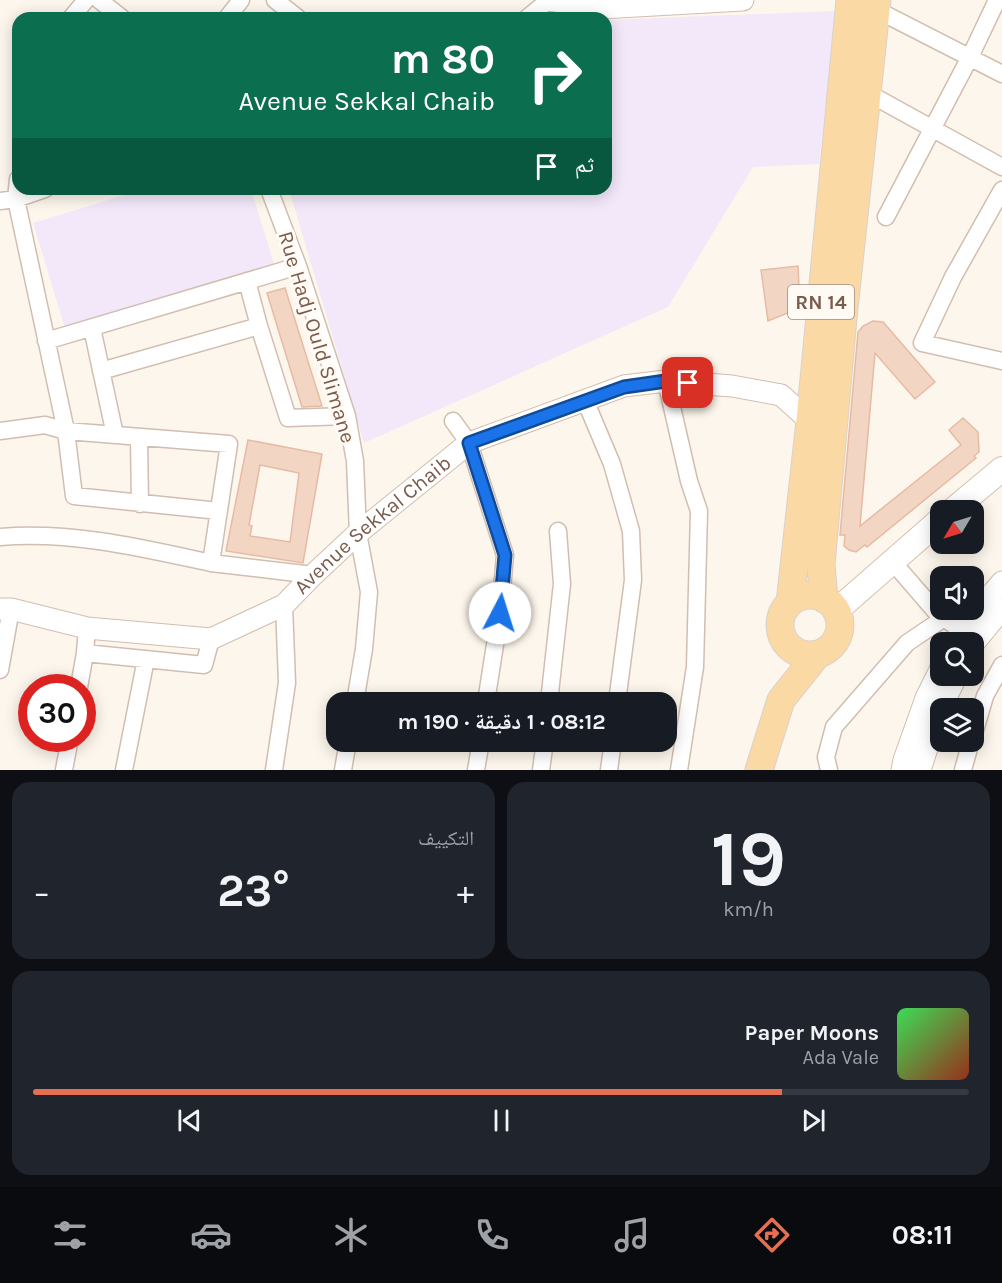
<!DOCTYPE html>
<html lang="ar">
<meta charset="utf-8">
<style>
:root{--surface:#171b24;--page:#20242c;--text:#f1f3f6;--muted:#9ea1a6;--line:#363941;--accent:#e76f51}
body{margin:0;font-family:Karla,"Noto Naskh Arabic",sans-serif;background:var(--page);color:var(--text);direction:rtl;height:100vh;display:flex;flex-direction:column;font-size:22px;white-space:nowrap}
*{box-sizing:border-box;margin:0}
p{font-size:20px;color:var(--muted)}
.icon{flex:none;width:33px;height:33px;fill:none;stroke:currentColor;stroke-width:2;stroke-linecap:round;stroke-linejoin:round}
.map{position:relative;height:770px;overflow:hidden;direction:ltr}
.sheet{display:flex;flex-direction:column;gap:12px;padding:12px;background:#0d0f14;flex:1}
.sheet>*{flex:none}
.hud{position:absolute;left:12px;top:12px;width:600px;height:183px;border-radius:18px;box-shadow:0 3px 15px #0003;direction:rtl;background:#0b6e4f;color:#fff;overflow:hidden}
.needle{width:39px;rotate:232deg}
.buttons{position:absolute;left:930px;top:500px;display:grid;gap:12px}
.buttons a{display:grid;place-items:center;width:54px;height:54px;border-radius:12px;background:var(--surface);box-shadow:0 3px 15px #0003;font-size:30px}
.speed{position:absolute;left:18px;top:674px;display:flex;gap:12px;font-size:30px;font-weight:700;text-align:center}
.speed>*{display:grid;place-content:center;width:78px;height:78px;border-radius:50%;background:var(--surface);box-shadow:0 3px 15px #0003;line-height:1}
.speed .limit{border:9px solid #d22;background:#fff;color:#111}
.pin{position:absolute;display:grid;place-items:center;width:51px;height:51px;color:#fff;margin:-26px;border-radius:12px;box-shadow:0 3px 9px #0006}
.me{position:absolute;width:66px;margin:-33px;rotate:5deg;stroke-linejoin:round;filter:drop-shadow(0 0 4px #0008)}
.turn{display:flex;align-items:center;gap:21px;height:126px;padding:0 18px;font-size:27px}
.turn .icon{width:78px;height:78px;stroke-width:2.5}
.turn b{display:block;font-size:42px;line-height:51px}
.then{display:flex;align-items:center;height:57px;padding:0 18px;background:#0003;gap:12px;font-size:22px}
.big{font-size:45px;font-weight:700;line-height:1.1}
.sheet .widget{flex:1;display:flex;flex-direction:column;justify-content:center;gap:9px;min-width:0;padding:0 21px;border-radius:18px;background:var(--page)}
.sheet .dial{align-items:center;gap:0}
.dial b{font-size:78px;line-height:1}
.song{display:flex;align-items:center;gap:18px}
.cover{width:72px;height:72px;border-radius:9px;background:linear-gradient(135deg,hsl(130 70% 55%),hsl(10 70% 35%))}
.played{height:6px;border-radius:3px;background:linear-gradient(90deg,var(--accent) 80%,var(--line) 80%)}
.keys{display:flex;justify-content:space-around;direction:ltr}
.heat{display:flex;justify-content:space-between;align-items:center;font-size:33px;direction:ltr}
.sheet .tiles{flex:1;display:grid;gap:12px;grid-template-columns:1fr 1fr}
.widget:last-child{grid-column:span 2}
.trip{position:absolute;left:326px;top:692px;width:351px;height:60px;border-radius:18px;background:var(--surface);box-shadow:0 3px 15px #0003;font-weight:700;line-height:60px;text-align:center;direction:rtl}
.dock{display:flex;height:96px;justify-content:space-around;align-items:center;background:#090b0e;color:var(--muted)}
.dock .icon{width:42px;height:42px}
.dock .active{color:var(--accent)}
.dock b{font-size:27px;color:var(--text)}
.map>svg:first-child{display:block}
.education{fill:#f3e8fa}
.building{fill:#f3d5c3;stroke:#e6bba3;stroke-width:1.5;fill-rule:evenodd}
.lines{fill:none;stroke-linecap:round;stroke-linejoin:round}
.minor-casing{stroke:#d1beb0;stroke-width:19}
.tertiary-casing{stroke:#d1beb0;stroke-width:23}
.secondary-casing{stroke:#d6c0b0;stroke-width:26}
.primary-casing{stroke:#dad1cd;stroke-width:29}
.minor{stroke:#fff;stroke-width:16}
.tertiary{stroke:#fff;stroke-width:21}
.secondary{stroke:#fff;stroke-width:24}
.primary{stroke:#fbd9a5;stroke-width:27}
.route-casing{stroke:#114b97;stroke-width:15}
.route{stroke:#1a73e8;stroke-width:10}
.labels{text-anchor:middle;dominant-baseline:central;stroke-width:6;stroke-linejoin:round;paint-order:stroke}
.shield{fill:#fffaf3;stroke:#a28b7f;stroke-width:1.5}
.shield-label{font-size:20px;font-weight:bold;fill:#7a5c4d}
.street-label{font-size:21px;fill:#7a5c4d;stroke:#fffaf3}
</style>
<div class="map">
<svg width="1002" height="770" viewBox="0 0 1002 770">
<rect width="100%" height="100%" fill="#fdf6ec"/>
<path class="education" d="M 836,11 L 819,164 L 753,167 L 668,307 L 364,443 L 289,189 L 606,189 L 606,20 Z
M 144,189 L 251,189 L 274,264 L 65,328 L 33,223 Z"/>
<path class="building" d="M 798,266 L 800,308 L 768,321 L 761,270 Z
M 285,288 L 322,406 L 302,407 L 267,293 Z
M 873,321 L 883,322 L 935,382 L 915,399 L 875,353 L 860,526 L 961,445 L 949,430 L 963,418 L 978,432 L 979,452 L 974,456 L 976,458 L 867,547 L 865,545 L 856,552 L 849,550 L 844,546 L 845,535 L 840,535 L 858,332 L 863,326 Z
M 248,440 L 322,454 L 303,563 L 226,551 ZM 260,465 L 299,473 L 290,542 L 250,536 L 252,526 L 249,525 Z"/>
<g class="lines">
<defs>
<path id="minor" d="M 99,0 L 122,18
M 275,0 L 298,18
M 869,6 L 1002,74
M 71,18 L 86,0
M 227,18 L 241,0
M 527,18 L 549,0
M 866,92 L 1002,167
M 18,179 L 16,199 L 66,431 L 229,444 L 211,563 L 313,575
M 269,189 L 298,266 L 347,416 L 355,461 L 358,533 L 369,592 L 364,649 L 355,702
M 1002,190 L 953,277 L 922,343 L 1002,361
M 0,201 L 16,199 L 45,189
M 886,217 L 970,57 L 997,0
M 247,281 L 259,326
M 92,328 L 115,435
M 46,341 L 298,266
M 101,371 L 259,326 L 288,418 L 347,416
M 666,381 L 689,481 L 699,511 L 695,667 L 679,770
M 585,400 L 612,464 L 631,531 L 633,580 L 617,702
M 453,421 L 469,443 L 505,555 L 500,613 L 486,702
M 0,431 L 45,425 L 66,431 L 74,496 L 219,511
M 139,437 L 140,504
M 0,537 C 72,531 142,548 211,563
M 892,561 L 936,612 L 951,623
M 85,653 L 204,665 L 211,639
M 0,670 L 11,609
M 79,687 L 85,653 L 87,628
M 549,702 L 562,584 L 558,531
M 974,734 L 985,696 L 1002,665
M 64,770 L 70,738
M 124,770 L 146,659
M 274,770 L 287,683 L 284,605
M 343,770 L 348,741
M 476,770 L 481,741
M 541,770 L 545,741
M 609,770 L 613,741
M 829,770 L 826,757 L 834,727 L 907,643 L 944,618
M 963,770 L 971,741"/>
<g id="tertiary">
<path d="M 549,0 L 601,8 L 743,0"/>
<path d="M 781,395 L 810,421"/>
<path id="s1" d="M 0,609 L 11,609 L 87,628 L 211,639 L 284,605 L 313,575 L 358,533 L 469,443 L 624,386 L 666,381 L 732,386 L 781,395"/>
<path d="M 955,642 L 961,630 L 1002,582"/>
<path d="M 974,643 L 1002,609"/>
<path d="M 941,708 L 957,675"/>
<path d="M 902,770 L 904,760 L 926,698 L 940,670"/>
<path d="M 920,770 L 940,708"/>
</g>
<path id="secondary" d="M 953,510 L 1002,469
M 836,611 L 940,520"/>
<path id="primary" d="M780 625a30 30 0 1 1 60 0a30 30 0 1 1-60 0Z
M 824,599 L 821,565 L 843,318 L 877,0
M 790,603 L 810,421 L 850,0
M 759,770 L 781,700 L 817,655"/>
</defs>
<use href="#minor" class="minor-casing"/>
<use href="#tertiary" class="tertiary-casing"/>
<use href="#secondary" class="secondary-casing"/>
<use href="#primary" class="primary-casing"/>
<use href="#minor" class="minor"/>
<use href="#tertiary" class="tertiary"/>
<use href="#secondary" class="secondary"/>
<use href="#primary" class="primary"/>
</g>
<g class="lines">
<defs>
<path id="route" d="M 500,613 L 505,555 L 469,443 L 624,387 L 666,381 L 688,383"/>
</defs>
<use href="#route" class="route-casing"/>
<use href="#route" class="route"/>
</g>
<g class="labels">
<rect class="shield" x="788" y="285" width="66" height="34" rx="4.5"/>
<g class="shield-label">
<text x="821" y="302">RN 14</text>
</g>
<g class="street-label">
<text transform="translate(317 337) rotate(73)">Rue Hadj Ould Slimane</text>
<text stroke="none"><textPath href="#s1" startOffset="414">Avenue Sekkal Chaib</textPath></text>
</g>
</g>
</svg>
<div class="buttons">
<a><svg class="needle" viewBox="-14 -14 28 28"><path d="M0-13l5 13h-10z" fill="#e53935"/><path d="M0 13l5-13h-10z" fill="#9ea1a6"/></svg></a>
<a><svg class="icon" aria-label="sound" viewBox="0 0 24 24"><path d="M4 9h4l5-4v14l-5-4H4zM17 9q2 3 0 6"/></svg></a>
<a><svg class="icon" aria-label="search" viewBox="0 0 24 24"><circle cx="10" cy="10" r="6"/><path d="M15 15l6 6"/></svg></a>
<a><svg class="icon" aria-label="layers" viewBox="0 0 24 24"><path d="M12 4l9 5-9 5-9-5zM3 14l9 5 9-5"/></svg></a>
</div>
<div class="speed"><div class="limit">30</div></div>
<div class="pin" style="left:688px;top:383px;background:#d93025"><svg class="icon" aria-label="arrive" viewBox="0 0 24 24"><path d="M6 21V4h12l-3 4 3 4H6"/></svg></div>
<svg class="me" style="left:500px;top:613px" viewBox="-20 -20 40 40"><circle r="19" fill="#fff"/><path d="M0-13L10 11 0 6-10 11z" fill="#1a73e8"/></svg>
<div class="trip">08:12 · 1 دقيقة · 190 m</div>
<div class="hud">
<div class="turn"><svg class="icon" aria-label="right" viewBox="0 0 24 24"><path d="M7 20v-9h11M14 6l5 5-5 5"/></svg><div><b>80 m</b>Avenue Sekkal Chaib</div></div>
<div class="then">ثم<svg class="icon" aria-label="arrive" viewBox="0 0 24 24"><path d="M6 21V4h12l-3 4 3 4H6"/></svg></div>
</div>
</div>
<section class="sheet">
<div class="tiles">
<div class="widget dial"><b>19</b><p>km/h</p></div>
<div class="widget"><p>التكييف</p>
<div class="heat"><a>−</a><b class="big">23°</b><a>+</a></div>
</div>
<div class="widget">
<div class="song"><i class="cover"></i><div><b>Paper Moons</b><p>Ada Vale</p></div></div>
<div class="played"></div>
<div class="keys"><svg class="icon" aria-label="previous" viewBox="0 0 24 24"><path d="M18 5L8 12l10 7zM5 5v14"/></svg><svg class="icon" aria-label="pause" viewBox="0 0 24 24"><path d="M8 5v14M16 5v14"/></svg><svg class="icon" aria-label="next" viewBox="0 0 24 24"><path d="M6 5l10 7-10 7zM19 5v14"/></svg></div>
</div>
</div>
</section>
<nav class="dock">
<b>08:11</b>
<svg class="icon active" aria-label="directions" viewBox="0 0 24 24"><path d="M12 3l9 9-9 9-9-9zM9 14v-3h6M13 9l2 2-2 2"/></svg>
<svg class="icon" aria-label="music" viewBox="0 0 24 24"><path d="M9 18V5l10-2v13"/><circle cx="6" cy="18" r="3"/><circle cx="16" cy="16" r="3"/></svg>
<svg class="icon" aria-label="phone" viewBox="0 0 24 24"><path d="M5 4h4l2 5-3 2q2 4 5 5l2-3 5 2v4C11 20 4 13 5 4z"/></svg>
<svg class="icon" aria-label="climate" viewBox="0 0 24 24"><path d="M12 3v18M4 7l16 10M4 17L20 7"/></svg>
<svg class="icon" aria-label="car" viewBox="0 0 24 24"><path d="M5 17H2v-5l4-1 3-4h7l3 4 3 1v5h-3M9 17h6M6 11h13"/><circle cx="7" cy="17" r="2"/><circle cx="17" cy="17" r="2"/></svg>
<svg class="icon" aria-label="filters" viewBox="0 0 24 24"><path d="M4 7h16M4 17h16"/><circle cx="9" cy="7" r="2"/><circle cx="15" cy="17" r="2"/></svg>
</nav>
